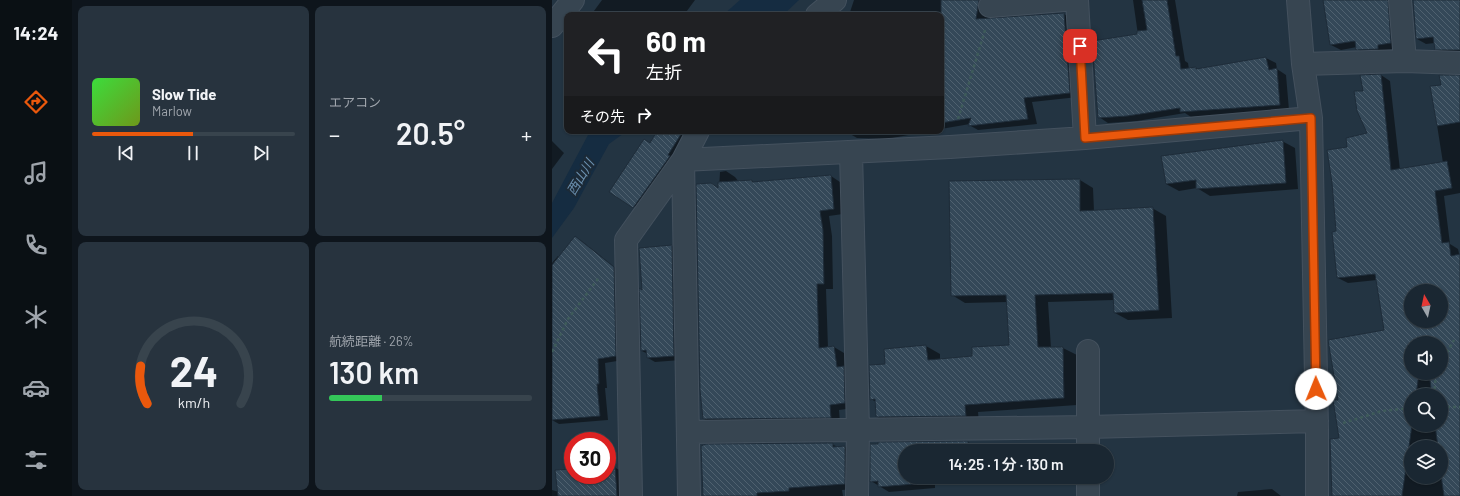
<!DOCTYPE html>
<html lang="ja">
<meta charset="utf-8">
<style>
:root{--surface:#1a2732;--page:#27333e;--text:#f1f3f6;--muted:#9fa5ac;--line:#38444d;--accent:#ea580c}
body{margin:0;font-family:Barlow,"Noto Sans JP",sans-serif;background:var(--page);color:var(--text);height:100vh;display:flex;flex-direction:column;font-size:15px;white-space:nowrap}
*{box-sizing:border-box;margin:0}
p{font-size:13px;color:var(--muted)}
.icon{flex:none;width:22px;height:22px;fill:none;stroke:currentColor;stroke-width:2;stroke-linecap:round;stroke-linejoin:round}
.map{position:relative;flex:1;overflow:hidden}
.drawer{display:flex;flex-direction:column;gap:6px;padding:6px;background:#0e151c;width:480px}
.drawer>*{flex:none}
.banner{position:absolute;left:12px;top:12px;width:380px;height:122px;border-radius:8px;box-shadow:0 1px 3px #0004,0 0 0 1px var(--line);background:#202124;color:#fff;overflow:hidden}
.needle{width:26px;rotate:351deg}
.fabs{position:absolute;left:852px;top:284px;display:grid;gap:8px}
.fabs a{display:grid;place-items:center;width:44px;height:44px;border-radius:50%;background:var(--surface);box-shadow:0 1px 3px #0004,0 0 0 1px var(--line);font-size:20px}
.speed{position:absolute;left:12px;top:432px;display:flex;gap:8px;font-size:20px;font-weight:700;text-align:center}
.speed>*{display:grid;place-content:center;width:52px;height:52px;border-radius:50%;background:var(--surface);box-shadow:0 1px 3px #0004,0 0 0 1px var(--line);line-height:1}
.speed .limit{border:6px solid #d22;background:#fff;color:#111}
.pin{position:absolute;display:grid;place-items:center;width:34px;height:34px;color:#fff;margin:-17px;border-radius:8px;box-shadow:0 2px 6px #0006}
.me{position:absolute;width:44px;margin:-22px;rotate:359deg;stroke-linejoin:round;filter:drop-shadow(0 0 3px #0008)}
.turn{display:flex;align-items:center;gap:14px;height:84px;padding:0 16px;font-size:18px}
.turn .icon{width:52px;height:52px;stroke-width:2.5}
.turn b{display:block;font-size:28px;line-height:34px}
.then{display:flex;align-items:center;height:38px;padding:0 16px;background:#0003;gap:8px;font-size:15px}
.big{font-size:30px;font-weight:600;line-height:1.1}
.drawer .card{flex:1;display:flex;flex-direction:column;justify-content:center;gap:6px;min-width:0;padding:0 14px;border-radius:8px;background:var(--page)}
.drawer .dial{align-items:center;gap:0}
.dial svg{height:104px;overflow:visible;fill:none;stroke:var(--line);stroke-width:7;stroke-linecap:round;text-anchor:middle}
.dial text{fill:var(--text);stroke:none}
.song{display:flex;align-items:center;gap:12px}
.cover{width:48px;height:48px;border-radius:6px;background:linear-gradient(135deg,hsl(120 70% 55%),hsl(80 70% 35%))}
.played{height:4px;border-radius:2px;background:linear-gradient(90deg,var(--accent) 50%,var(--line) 50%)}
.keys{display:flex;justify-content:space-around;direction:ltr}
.heat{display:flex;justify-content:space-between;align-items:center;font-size:22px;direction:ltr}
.charge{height:6px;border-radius:3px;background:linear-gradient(90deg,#34c759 26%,var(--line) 0)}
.drawer .tiles{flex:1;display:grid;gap:6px;grid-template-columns:repeat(2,1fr)}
.trip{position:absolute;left:346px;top:444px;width:216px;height:40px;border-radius:20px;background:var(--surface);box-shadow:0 1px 3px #0004,0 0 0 1px var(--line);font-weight:600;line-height:40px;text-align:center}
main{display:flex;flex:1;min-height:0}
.dock{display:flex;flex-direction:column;width:72px;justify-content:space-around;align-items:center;background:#0a1014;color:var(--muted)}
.dock .icon{width:28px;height:28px}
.dock .selected{color:var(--accent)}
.dock b{font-size:18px;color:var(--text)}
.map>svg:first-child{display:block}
.water{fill:#152c41}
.shadow{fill:#0007;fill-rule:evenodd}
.building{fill:url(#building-back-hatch);stroke:#1e2c39;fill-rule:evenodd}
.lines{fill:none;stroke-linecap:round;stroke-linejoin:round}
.minor-casing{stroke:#44515e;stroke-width:24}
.path{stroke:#3e5b5a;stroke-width:2.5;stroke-dasharray:3 3;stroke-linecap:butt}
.minor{stroke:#374551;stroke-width:22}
.route-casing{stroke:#983908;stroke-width:10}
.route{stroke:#ea580c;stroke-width:7}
.labels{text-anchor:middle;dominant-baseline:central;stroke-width:4;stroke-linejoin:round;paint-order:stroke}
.water-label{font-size:13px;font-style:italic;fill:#6a8fae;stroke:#1c2a37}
</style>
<main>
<nav class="dock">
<b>14:24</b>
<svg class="icon selected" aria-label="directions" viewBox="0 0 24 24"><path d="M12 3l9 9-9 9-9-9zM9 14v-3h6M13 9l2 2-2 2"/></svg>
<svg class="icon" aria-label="music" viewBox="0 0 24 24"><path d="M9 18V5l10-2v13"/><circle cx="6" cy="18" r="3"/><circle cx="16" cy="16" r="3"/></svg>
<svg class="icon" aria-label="phone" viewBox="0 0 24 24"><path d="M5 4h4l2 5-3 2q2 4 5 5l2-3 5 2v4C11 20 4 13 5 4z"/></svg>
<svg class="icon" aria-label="climate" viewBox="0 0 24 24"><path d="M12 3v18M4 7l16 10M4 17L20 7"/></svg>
<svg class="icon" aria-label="car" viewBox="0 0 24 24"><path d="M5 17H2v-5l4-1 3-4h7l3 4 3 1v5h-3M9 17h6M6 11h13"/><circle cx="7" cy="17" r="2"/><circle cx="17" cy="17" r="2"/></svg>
<svg class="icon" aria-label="filters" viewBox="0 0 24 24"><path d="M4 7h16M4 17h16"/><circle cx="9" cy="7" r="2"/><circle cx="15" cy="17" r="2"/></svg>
</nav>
<section class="drawer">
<div class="tiles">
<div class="card">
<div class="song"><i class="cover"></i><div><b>Slow Tide</b><p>Marlow</p></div></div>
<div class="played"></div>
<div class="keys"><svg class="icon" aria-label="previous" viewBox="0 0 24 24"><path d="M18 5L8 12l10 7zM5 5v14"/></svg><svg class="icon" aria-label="pause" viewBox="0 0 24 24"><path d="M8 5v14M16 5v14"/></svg><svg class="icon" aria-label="next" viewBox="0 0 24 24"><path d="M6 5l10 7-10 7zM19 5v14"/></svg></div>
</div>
<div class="card"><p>エアコン</p>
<div class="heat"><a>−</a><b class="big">20.5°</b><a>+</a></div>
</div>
<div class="card dial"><svg viewBox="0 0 100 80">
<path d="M14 69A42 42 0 1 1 86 69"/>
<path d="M14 69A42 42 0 0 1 9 40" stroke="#ea580c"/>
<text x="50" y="56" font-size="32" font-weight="700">24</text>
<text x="50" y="72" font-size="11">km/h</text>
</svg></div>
<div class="card"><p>航続距離 · 26%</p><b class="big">130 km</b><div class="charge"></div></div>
</div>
</section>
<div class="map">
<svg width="908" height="496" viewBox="0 0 908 496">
<defs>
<pattern id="building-back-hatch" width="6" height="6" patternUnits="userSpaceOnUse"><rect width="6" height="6" fill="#344858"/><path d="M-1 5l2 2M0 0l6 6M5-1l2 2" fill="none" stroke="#4f616f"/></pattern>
</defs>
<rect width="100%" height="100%" fill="#233442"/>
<path class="water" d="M 188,0 L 247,0 L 231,15 L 171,15 Z
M 39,131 L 75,131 L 57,144 L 22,208 L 0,238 L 0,203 L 36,135 Z"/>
<path class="shadow" d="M 50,0 L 143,0 L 132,15 L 39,15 Z
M 302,0 L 441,0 L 434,13 L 436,19 L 512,14 L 521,19 L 526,97 L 480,102 L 485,124 L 426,130 L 417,125 L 418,124 L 389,129 L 389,15 L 297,15 Z
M 581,0 L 623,0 L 633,61 L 636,63 L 637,69 L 644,68 L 647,70 L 714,58 L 724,63 L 725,69 L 734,75 L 737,110 L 639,117 L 633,113 L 585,121 L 556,123 L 547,117 L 541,42 L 586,35 Z
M 772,0 L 846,0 L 848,48 L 835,50 L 835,54 L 815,55 L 805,49 L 805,47 L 789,50 L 779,45 Z
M 861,0 L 908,0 L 908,55 L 894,54 L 884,49 L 883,43 L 874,44 L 865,39 Z
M 829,75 L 838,81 L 848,170 L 891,163 L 879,87 L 890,85 L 908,76 L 908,193 L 892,196 L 898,244 L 906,249 L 908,258 L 908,496 L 780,496 L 788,438 L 787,400 L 833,331 L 825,280 L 796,283 L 786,278 L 785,232 L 796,148 L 816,134 L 812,92 ZM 859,291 L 889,291 L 889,321 L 859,321 ZM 859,343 L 889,343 L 889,373 L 859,373 ZM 859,395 L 889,395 L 889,425 L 859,425 ZM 859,447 L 889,447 L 889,477 L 859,477 Z
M 107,131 L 142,131 L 91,212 L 58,191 L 99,144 Z
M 293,131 L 378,131 L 335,139 L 305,138 Z
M 0,141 L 12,153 L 0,169 Z
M 730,141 L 743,148 L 746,189 L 658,196 L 645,188 L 627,191 L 614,184 Z
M 174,171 L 183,177 L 187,182 L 200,181 L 203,183 L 279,176 L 288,182 L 291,214 L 277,216 L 280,236 L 281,289 L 274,289 L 276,348 L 282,347 L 292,353 L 293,368 L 301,373 L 302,408 L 287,410 L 288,423 L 161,424 L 152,419 L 168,172 Z
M 528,180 L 541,188 L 542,211 L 600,208 L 614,216 L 620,318 L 576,320 L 563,313 L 562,300 L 496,302 L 499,348 L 511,348 L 525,355 L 525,405 L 426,412 L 427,423 L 338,424 L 325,417 L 324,402 L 319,399 L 335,365 L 333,350 L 374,346 L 388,354 L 388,360 L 422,357 L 458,346 L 456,302 L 413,303 L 400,295 Z
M 24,237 L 31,242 L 70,273 L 71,360 L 53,363 L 55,388 L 53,388 L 56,420 L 7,424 L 0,420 L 0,263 L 6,256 L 8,257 Z
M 120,246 L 127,250 L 129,360 L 103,362 L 96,358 L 96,354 L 90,351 L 91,291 Z
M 416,442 L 426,448 L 426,451 L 353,451 L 353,477 L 428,477 L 428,481 L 383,485 L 383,488 L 337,492 L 319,481 L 319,445 Z
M 280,444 L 287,448 L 293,447 L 303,453 L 302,489 L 290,490 L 291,496 L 157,496 L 151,490 L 150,447 Z
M 55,467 L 62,467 L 71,472 L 73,496 L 0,496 L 0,490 L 7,492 L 4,471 L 21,468 L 21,475 L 55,475 Z
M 720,489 L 729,496 L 685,496 L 686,492 Z"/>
<path class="building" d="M 389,0 L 427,0 L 424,19 L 512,13 L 518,93 L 472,98 L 476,119 L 416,126 L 419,118 L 389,123 Z
M 590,0 L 615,0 L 624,56 L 627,56 L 629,69 L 644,67 L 644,69 L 714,57 L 717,70 L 725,68 L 728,105 L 628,112 L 628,108 L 575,116 L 546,118 L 540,41 L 585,34 L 585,31 L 595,30 Z
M 771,0 L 836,0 L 839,43 L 826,45 L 826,49 L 804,50 L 803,41 L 778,45 Z
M 861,0 L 908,0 L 908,50 L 883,50 L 881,37 L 864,39 Z
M 829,74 L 839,170 L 895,161 L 900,188 L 883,191 L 890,243 L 897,242 L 899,256 L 908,254 L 908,496 L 892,496 L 889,475 L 889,447 L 886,447 L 883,425 L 889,425 L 889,395 L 880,395 L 877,373 L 889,373 L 889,343 L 859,343 L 859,373 L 867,373 L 864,395 L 859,395 L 860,425 L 850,496 L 780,496 L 778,439 L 787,438 L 781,400 L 786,400 L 776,340 L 832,330 L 823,274 L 785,278 L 780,232 L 784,231 L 780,183 L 775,150 L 795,147 L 794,138 L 815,133 L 805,111 L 802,91 L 811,91 L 808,75 ZM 859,291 L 889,291 L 889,321 L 859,321 Z
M 887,75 L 908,75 L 908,122 L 885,126 L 878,86 L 889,85 Z
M 105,131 L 131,131 L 116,155 L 118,156 L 81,208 L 57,192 L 92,139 L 98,143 Z
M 731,140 L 734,183 L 644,189 L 644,180 L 614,184 L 609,156 Z
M 279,175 L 282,209 L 268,211 L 271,230 L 272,284 L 265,284 L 267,348 L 282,346 L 285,367 L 292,366 L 293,403 L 278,405 L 279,418 L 151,419 L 148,390 L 144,184 L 159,183 L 166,188 L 166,182 L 200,180 L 200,182 Z
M 528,179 L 528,211 L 601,207 L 607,310 L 562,313 L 561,293 L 483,295 L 486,347 L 511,347 L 512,398 L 413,405 L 414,416 L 324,417 L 323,399 L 318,400 L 317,365 L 333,364 L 332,349 L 374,345 L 376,360 L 420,356 L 420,347 L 457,345 L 454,295 L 399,296 L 397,181 Z
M 23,236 L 62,267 L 64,356 L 46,359 L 47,384 L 45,384 L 48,416 L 0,420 L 0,265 Z
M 120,245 L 122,356 L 95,358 L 94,350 L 89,351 L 87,288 L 90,290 L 87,248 Z
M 416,441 L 417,451 L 353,451 L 353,477 L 403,477 L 374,479 L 374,483 L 326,487 L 326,481 L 318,482 L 318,444 L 326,444 L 326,442 Z
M 281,443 L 281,447 L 293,446 L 293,484 L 237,488 L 237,491 L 205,493 L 205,496 L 151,496 L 149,446 L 154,444 Z
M 55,466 L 63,466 L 65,496 L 6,496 L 3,470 L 21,469 L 21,475 L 55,475 Z"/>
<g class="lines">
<defs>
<path id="minor" d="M 525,0 L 533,138
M 746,0 L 751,64 L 759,118 L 765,430 L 765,496
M 848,0 L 853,61
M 438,6 L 512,0
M 265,15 L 283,0
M 0,26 L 21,0
M 751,64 L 853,61 L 908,63
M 299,152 L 306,430 L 305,496
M 131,160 L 398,147 L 533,138 L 759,118
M 131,160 L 137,496
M 536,351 L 536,451
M 136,432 L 536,427 L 765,421
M 536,477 L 536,496
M 79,496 L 74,240 L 131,160 L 146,131"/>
</defs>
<use href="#minor" class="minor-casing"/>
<path class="path" d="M 406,119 L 433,30
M 0,352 L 16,319 L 48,276
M 889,363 L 902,340
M 882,395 L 884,373
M 889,407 L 908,407
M 791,423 L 830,411 L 859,408"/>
<use href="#minor" class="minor"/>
</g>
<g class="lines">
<defs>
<path id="route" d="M 528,46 L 533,138 L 759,118 L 764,389"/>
</defs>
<use href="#route" class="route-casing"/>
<use href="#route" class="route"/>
</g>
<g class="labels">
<g class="water-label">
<text transform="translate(28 177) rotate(-59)">西山川</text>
</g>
</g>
</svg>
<div class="fabs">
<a><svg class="needle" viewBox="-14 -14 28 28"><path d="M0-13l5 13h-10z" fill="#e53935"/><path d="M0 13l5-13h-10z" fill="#9fa5ac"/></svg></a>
<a><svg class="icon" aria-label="sound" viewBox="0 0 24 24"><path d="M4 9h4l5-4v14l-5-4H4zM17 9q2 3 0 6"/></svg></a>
<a><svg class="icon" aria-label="search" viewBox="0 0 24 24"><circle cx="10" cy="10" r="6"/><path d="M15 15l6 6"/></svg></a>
<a><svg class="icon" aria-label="layers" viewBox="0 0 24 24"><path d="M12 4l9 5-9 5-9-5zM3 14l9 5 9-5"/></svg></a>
</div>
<div class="speed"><div class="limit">30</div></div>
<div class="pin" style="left:528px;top:46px;background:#d93025"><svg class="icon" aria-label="arrive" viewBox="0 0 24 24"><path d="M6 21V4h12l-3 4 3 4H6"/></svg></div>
<svg class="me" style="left:764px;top:389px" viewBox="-20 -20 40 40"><circle r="19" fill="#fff"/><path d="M0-13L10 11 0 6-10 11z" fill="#ea580c"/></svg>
<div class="trip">14:25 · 1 分 · 130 m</div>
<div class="banner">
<div class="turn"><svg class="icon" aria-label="left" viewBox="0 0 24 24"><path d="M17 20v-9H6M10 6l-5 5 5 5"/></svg><div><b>60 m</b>左折</div></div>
<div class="then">その先<svg class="icon" aria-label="right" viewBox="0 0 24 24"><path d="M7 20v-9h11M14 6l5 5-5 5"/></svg></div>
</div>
</div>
</main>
